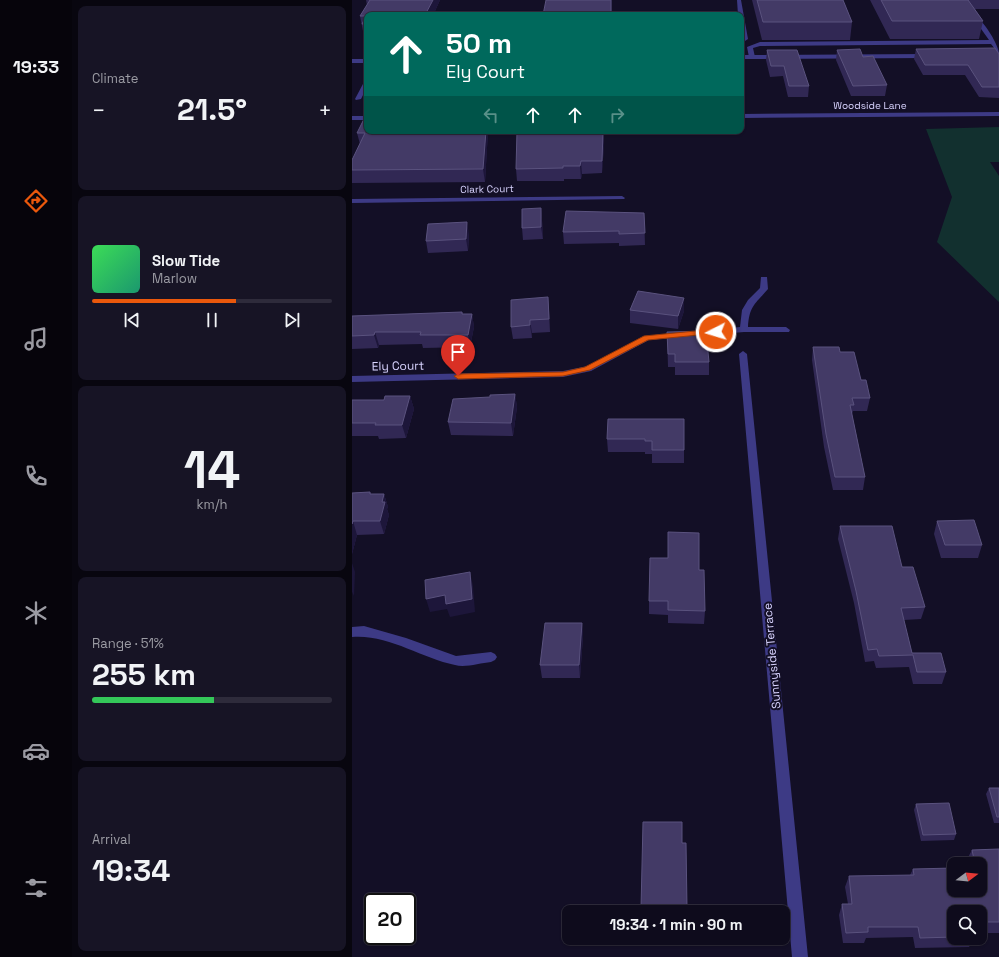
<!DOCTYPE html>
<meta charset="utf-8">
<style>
:root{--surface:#0e0b1c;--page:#171425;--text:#f1f3f6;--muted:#9b9ba3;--line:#2e2b3b;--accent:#ea580c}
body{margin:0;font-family:"Space Grotesk",sans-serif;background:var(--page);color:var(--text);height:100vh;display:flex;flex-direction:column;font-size:15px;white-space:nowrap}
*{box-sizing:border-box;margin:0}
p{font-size:13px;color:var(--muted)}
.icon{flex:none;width:22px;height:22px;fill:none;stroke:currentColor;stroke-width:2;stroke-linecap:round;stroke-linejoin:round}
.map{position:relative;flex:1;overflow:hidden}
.side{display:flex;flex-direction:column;gap:6px;padding:6px;background:#08060f;width:280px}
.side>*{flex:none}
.hud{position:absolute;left:12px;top:12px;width:380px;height:122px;border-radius:8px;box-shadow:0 1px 3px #0004,0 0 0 1px var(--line);background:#00695c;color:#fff;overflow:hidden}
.needle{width:26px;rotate:74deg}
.tools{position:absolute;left:595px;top:857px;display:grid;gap:8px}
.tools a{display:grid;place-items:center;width:40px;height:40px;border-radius:8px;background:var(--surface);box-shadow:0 1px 3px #0004,0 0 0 1px var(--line);font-size:20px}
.speed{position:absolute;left:12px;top:893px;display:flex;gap:8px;font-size:20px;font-weight:700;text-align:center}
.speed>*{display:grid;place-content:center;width:52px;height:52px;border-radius:50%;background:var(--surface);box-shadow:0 1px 3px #0004,0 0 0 1px var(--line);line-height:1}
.speed .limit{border:2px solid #111;border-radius:6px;background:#fff;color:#111}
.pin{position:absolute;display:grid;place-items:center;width:34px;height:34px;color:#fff;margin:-41px -17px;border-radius:50% 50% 50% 0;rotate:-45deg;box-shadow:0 0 4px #0007}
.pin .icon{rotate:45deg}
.me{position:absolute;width:44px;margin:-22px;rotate:265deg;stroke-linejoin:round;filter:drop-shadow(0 0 3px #0008)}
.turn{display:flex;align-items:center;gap:14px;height:84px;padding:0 16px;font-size:18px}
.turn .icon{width:52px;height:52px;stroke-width:2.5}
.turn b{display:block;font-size:28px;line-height:34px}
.lanes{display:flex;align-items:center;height:38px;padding:0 16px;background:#0003;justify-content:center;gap:20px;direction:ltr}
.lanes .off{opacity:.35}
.big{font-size:30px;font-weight:700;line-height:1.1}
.side .card{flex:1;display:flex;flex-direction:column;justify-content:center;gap:6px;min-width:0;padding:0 14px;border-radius:8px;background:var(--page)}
.side .dial{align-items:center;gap:0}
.dial b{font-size:52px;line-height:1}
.song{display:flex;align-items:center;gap:12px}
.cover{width:48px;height:48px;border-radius:6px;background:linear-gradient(135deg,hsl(130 70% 55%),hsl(160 70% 35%))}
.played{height:4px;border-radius:2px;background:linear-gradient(90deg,var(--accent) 60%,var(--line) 60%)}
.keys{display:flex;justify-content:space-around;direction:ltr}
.heat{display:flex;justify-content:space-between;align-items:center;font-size:22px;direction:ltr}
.charge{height:6px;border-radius:3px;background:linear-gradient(90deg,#34c759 51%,var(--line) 0)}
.trip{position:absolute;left:210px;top:905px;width:228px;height:40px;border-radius:8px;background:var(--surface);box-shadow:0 1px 3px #0004,0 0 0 1px var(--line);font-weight:700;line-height:40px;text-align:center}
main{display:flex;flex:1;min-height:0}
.menu{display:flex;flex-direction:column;width:72px;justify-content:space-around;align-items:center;background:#06040b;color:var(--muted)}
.menu .icon{width:28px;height:28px}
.menu .selected{color:var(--accent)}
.menu b{font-size:18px;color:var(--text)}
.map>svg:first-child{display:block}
.green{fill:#12302f}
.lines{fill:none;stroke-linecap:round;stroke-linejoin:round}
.service{fill:#3d3a85;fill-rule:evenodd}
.minor{fill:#3d3a85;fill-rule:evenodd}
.wall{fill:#312854}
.shaded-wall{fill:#1d163a}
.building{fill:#433a66;stroke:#5a527e}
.route{fill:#ea580c;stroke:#983908}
.labels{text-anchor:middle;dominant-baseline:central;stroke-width:4;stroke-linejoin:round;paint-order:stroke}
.far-street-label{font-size:10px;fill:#d9d4ff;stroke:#130f26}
.street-label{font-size:12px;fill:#d9d4ff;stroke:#130f26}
</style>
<main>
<nav class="menu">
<b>19:33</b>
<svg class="icon selected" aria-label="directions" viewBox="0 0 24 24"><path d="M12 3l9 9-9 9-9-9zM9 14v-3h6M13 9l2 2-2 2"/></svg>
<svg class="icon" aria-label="music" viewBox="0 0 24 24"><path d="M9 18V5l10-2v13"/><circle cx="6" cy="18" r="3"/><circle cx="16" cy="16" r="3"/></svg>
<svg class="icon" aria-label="phone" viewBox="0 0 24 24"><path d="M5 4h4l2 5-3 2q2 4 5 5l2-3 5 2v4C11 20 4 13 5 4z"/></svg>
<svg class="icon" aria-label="climate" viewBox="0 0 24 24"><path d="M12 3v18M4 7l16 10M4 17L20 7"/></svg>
<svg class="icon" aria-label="car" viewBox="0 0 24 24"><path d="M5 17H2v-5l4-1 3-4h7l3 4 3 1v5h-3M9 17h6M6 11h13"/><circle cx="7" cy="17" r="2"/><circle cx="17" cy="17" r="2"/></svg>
<svg class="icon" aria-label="filters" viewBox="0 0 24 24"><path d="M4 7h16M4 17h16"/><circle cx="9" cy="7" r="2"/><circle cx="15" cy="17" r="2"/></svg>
</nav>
<section class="side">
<div class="card"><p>Climate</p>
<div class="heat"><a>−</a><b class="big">21.5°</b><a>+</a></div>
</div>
<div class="card">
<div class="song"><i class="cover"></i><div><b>Slow Tide</b><p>Marlow</p></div></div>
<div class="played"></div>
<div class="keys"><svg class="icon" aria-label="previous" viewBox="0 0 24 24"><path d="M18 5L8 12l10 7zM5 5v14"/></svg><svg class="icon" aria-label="pause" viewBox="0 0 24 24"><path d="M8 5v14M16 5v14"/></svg><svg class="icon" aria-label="next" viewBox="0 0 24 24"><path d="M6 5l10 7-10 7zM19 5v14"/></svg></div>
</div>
<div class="card dial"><b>14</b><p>km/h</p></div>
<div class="card"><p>Range · 51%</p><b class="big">255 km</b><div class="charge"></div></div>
<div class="card"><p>Arrival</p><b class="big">19:34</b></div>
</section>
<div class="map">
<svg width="647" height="957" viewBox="0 0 647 957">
<rect width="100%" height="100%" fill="#130f26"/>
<path class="green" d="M 647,127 L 647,162 L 638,162 L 647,176 L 647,302 L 585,242 L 600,197 L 574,129 Z"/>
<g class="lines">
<path class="service" d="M 625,17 C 632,22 647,45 647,54 L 639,44 L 408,46 L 401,48 L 403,57 L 400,59 L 397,57 L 395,47 L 408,42 L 637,40 L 622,19 Z
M 15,80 L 15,87 L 9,99 L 4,100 L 3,99 L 12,82 Z
M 409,277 L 415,277 L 416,289 C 404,303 397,306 396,327 L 434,327 L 438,330 L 437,332 L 392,332 L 297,340 L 239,371 L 233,371 L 232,369 L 292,336 L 388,327 L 390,310 L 396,300 L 408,288 Z
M 12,626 L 54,638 L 104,656 L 139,652 L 143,654 L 145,657 L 143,660 L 139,662 C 128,663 113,668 103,665 C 69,658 36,634 0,637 L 0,627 Z"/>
<path class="minor" d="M 385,0 L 389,0 L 396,39 L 393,41 L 390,39 L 389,15 L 386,15 Z
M 389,55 L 575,54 L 578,56 L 575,58 L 389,59 Z
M 0,59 L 15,59 L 15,63 L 0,63 Z
M 647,112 L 647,116 L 389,118 L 389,114 Z
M 0,116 L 15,116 L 15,120 L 0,120 Z
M 270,196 L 273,198 L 272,199 L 0,203 L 0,199 Z
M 391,351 L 395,354 L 456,957 L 440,957 L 387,354 Z
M 236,366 L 240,369 L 239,371 L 211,377 L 0,382 L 0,376 L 211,371 Z"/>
</g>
<path class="wall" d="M 14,0 L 88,0 L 83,11 L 15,15 L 15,41 L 13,41 L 8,16 L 15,5 Z
M 400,0 L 491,0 L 500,22 L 498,40 L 410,40 Z
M 518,0 L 647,0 L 647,9 L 623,9 L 631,21 L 627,39 L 538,39 Z
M 564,49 L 647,54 L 647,98 L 627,97 L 613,75 L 571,75 L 562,59 Z
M 415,50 L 457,86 L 456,97 L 436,97 L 431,76 L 418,77 L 414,60 Z
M 485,50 L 511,57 L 535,85 L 533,96 L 499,96 L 484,60 Z
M 389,80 L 391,88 L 390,99 L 389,99 Z
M 136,131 L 133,182 L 0,183 L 0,160 L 8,144 L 5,133 Z
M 251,132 L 252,145 L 250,173 L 230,174 L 229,179 L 212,179 L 212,181 L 165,181 L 164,169 L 240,133 Z
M 189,208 L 190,220 L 191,239 L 171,240 L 170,228 Z
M 292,213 L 293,245 L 267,246 L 267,243 L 212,244 L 211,232 Z
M 117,234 L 116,251 L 76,253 L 74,241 Z
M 196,297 L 197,310 L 198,332 L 180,333 L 180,338 L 161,339 L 159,327 Z
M 278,310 L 332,311 L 326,329 L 278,323 Z
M 110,312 L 111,314 L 120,314 L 122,327 L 118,347 L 71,348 L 70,344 L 27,345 L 26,348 L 0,349 L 0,316 Z
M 315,332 L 357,362 L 357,375 L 323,375 L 323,367 L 316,367 Z
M 461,347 L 488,352 L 509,380 L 518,398 L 515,411 L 501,411 L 500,414 L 513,477 L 511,490 L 481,490 L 472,447 L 460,360 Z
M 163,394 L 165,407 L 161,436 L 99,435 L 96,422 L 138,397 Z
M 58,396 L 62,409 L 54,438 L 27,439 L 26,436 L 0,436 L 0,400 L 32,400 Z
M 332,419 L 332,463 L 300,463 L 300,454 L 293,454 L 293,452 L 256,452 L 255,439 Z
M 18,492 L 19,494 L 32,494 L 36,507 L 35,509 L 37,515 L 32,534 L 5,535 L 0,554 L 0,493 Z
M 585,521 L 630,545 L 626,558 L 589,558 L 582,534 Z
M 488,526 L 550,567 L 573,607 L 569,619 L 552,620 L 560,653 L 594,672 L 590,684 L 561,684 L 557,667 L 524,668 L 522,661 L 513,662 L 502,603 L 486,539 Z
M 347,570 L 353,611 L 352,624 L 316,623 L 316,615 L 297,614 L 297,601 Z
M 230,623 L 231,636 L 228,678 L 190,678 L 188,665 Z
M 637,788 L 647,788 L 647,823 L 642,823 L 634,794 Z
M 564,804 L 604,834 L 602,840 L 569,841 L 562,810 Z
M 330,843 L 334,843 L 335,912 L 289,912 L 289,908 Z
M 647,849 L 647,933 L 628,933 L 628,912 L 602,912 L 602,938 L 622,938 L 617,947 L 563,948 L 561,937 L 514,938 L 512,943 L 491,943 L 487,915 L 490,904 L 496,904 L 493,887 L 497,876 L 558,875 L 561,869 L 602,890 L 628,864 L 615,864 L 614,861 L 620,850 Z"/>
<path class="shaded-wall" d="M 78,0 L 88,0 L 83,11 L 84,15 L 73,15 Z
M 259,0 L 260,0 L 260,15 L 259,15 Z
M 134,131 L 136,131 L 133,182 L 131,169 Z
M 251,132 L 252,145 L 250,173 L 250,161 Z
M 229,161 L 230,174 L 229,179 L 228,166 Z
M 189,208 L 190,220 L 191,239 L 189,227 Z
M 115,222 L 117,234 L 116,251 L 114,239 Z
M 332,298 L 332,311 L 326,329 L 326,316 Z
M 120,314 L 122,327 L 118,347 L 116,335 Z
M 178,320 L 180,333 L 180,338 L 178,325 Z
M 23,332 L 27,345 L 26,348 L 22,335 Z
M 163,394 L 165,407 L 161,436 L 159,423 Z
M 58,396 L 62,409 L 54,438 L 50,425 Z
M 32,494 L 36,507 L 35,509 L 37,515 L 32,534 L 28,521 L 30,502 Z
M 1,521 L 5,535 L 0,554 L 0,524 Z
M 0,563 L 3,572 L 2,596 L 0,592 Z
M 118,572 L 121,586 L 123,612 L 98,617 L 95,609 L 78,612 L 74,599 L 93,595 Z
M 230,623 L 231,636 L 228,678 L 227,665 Z"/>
<path class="building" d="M 18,0 L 81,0 L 73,15 L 15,15 L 15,24 L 10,24 L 14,16 L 8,16 Z
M 194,0 L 259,0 L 259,15 L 191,15 Z
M 405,0 L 491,0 L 500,22 L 411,22 Z
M 529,0 L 616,0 L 631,21 L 540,21 Z
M 643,48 L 647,54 L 647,87 L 630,87 L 616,65 L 573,65 L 564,49 Z
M 508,49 L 511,57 L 521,56 L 535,85 L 501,86 L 485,50 Z
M 415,50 L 445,50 L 457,86 L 437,86 L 432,66 L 419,66 Z
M 389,80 L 391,88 L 389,88 Z
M 15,113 L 15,131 L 134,131 L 131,169 L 0,170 L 0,160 L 13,133 L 5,133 Z
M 165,131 L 239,131 L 238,133 L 251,132 L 250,161 L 229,161 L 228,166 L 211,166 L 211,168 L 164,169 Z
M 189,208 L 189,227 L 170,228 L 170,209 Z
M 214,211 L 292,213 L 293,233 L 267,234 L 267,231 L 211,232 Z
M 115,222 L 114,239 L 74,241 L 76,224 Z
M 286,291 L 332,298 L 326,316 L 278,310 Z
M 196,297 L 197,319 L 178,320 L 178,325 L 159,327 L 159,300 Z
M 110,312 L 110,314 L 120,314 L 116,335 L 68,335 L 69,332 L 23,332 L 22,335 L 0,336 L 0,316 Z
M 354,331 L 357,362 L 323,362 L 323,354 L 316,354 L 315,332 Z
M 461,347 L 487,347 L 488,352 L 502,352 L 509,380 L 514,380 L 518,398 L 500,398 L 502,405 L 498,405 L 513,477 L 483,477 L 474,434 Z
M 163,394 L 159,423 L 96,422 L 101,399 L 138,397 L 138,395 Z
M 33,396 L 58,396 L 50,425 L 23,425 L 24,423 L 0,423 L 0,400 L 32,400 Z
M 256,419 L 332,419 L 332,450 L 300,450 L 300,441 L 293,441 L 293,439 L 255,439 Z
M 18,492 L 18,494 L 32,494 L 30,502 L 33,502 L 28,521 L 1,521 L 0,524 L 0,493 Z
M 622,520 L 630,545 L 593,545 L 585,521 Z
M 488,526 L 540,526 L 550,567 L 561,567 L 573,607 L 549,608 L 560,653 L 589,653 L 594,672 L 565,672 L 561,655 L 527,656 L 525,649 L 516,650 L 504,591 Z
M 316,532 L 347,533 L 347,570 L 352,570 L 353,611 L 316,610 L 316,601 L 297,601 L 298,558 L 316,558 Z
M 118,572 L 120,599 L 94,604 L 93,595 L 74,599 L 73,580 Z
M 193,623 L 230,623 L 227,665 L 188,665 Z
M 637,788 L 647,788 L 647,817 L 645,817 Z
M 597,803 L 604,834 L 571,835 L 564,804 Z
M 291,822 L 330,822 L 330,843 L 334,843 L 335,908 L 289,908 Z
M 647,849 L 647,922 L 628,922 L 628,912 L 602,912 L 602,937 L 568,938 L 566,927 L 516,927 L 516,932 L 494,933 L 490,904 L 500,904 L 497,876 L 562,875 L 561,869 L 602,868 L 602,890 L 628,890 L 628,864 L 623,864 L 620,850 Z"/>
<path class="route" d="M 364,329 L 367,330 L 367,333 L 296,340 L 238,370 L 211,376 L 106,379 L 102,376 L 106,374 L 211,372 L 233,367 L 292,336 Z"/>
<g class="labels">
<g class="far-street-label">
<text x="518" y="105">Woodside Lane</text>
<text transform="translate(135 189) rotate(-1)">Clark Court</text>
</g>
<g class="street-label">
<text transform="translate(46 366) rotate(-1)">Ely Court</text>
<text transform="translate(420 656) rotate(-95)">Sunnyside Terrace</text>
</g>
</g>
</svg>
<div class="tools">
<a><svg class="needle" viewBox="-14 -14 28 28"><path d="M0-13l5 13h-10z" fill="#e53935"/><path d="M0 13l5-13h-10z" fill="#9b9ba3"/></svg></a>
<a><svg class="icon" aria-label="search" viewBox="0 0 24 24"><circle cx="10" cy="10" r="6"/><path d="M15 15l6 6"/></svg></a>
</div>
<div class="speed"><div class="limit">20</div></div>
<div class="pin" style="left:106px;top:376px;background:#d93025"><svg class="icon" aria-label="arrive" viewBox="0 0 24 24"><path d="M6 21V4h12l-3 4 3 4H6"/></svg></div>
<svg class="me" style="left:364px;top:332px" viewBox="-20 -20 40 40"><circle r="17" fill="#ea580c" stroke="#fff" stroke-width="3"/><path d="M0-11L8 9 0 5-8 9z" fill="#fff"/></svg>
<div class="trip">19:34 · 1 min · 90 m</div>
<div class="hud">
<div class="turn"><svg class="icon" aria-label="ahead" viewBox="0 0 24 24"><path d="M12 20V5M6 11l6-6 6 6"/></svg><div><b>50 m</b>Ely Court</div></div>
<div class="lanes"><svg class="icon off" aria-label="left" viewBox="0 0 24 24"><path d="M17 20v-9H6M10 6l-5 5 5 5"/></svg><svg class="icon" aria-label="ahead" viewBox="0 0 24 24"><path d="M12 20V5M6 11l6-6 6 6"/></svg><svg class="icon" aria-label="ahead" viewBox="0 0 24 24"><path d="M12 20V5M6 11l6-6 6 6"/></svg><svg class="icon off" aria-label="right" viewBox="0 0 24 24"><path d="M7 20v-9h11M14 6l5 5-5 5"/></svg></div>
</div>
</div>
</main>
